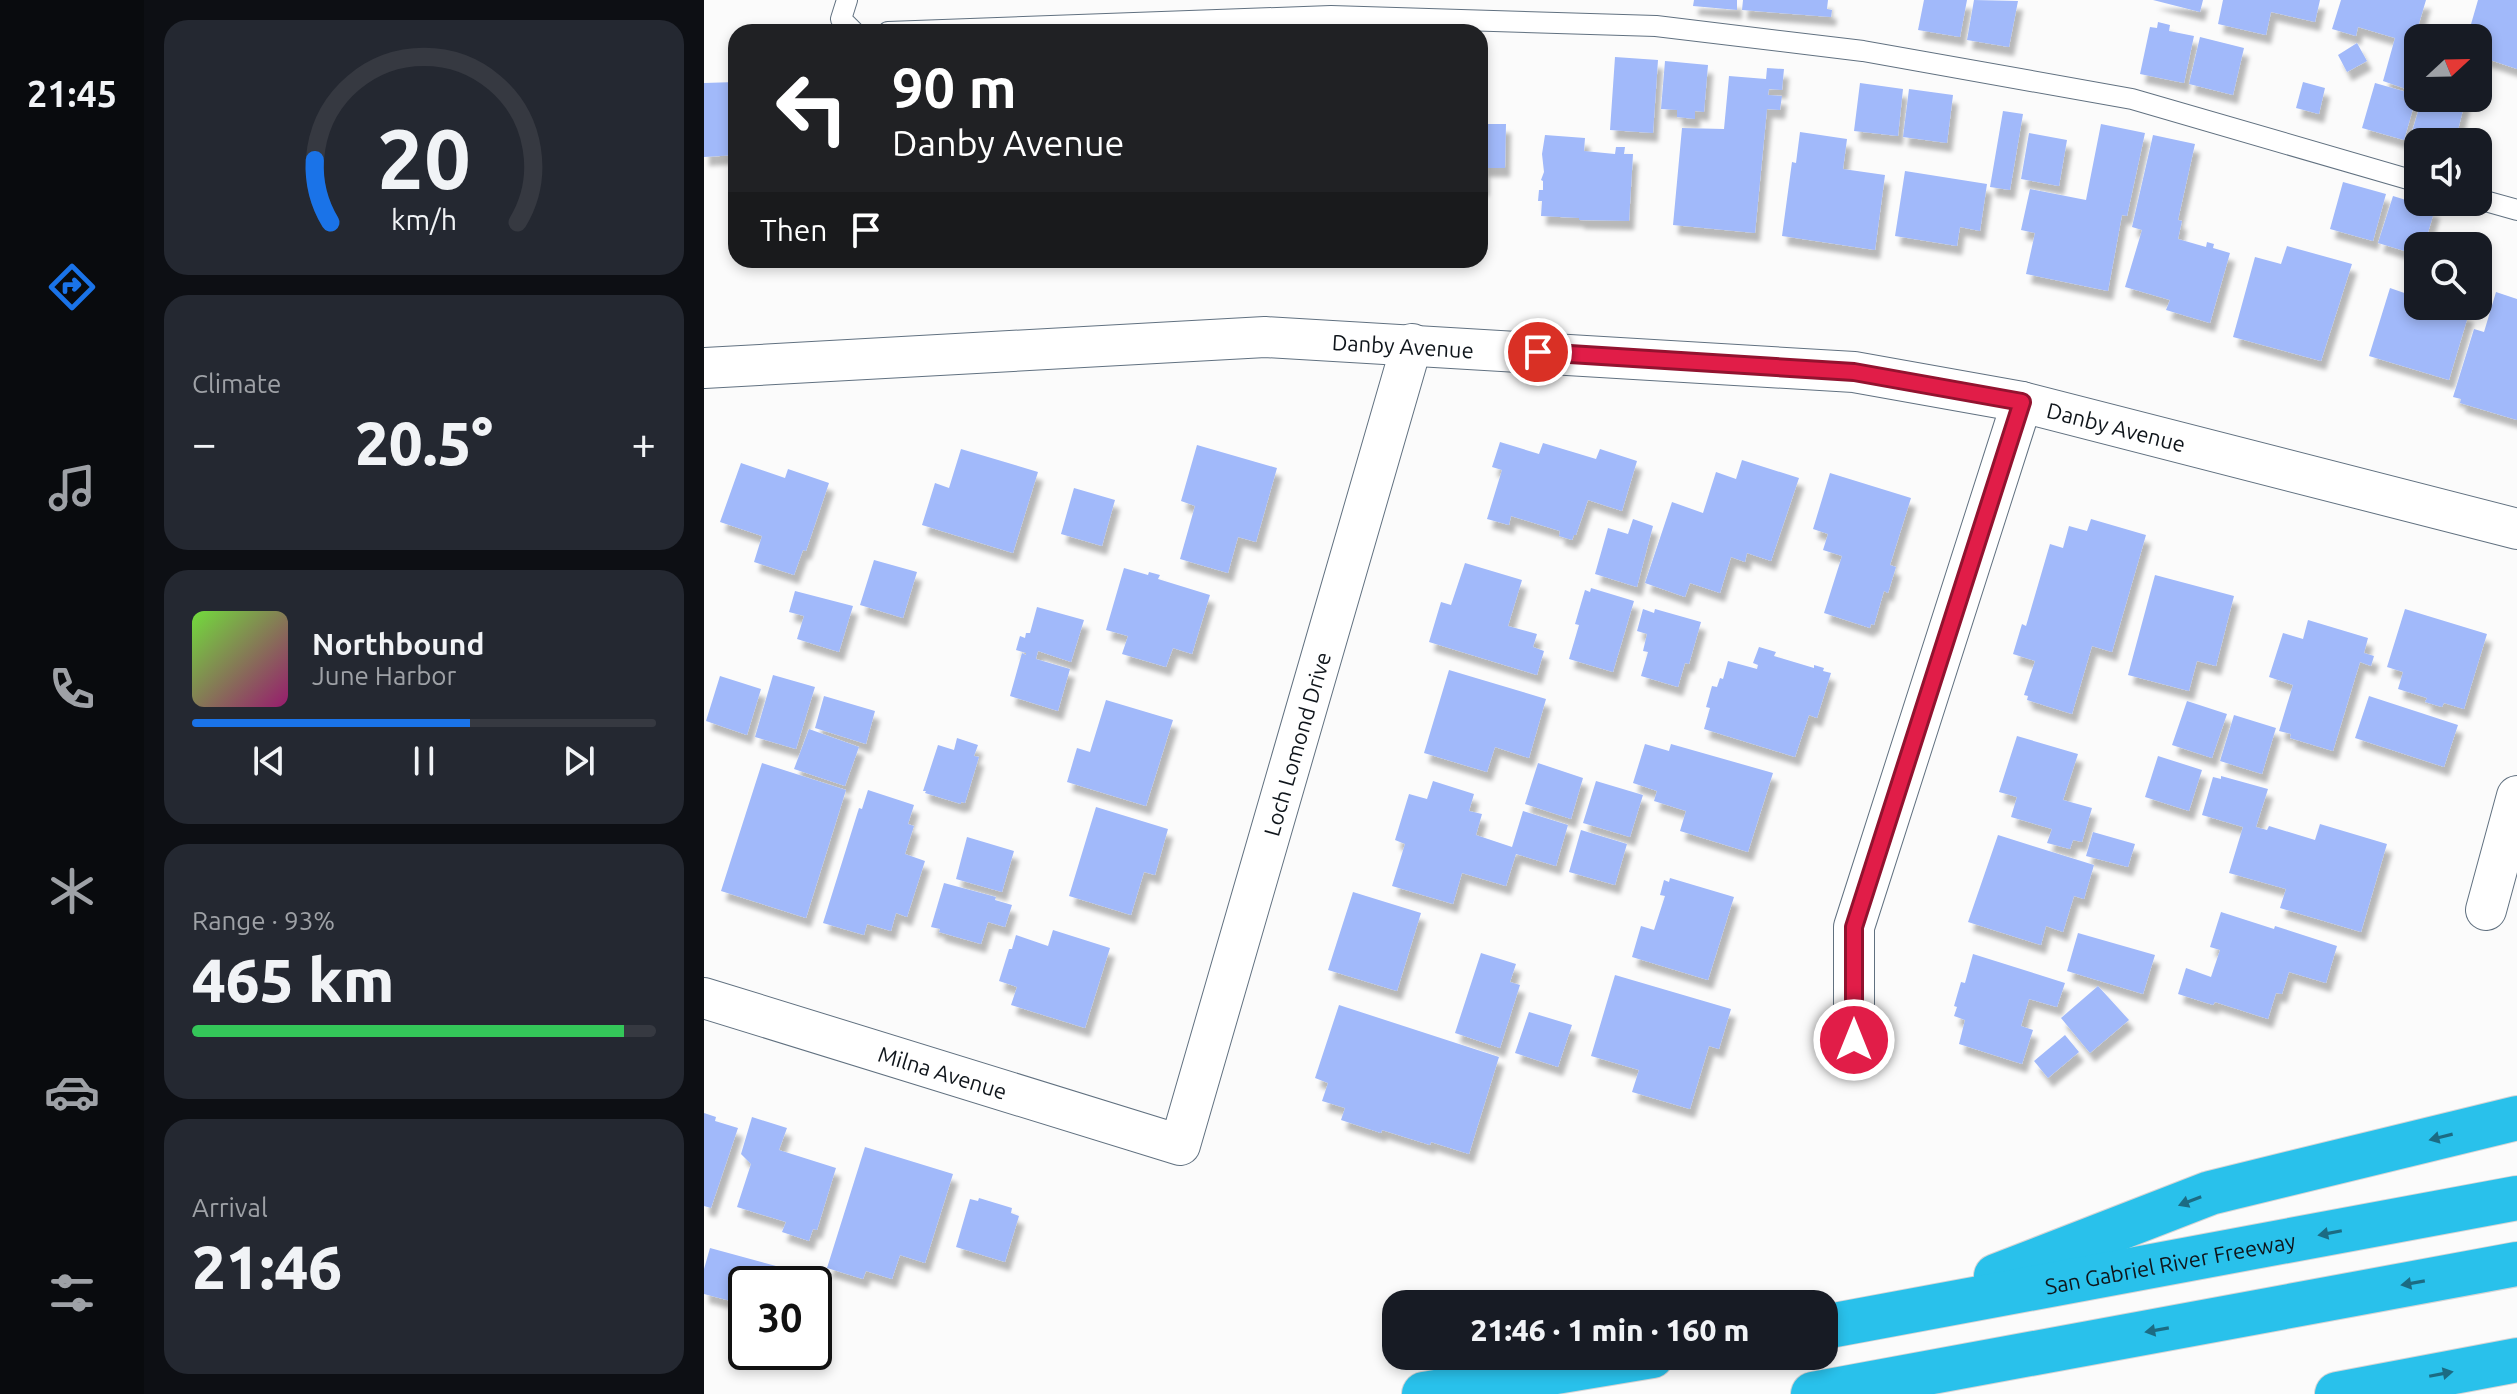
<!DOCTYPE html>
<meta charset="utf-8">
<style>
:root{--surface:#171b24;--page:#242831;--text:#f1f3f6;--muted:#9ea1a6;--line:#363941;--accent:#1a73e8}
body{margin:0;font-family:Ubuntu,sans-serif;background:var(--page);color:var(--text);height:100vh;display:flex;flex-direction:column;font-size:30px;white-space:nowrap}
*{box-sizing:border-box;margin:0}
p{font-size:26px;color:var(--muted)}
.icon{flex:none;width:44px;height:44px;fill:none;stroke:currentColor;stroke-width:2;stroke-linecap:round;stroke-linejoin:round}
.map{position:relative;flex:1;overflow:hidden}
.side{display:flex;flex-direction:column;gap:20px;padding:20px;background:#0d0f14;width:560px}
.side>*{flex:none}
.guide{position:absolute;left:24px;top:24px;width:760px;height:244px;border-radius:24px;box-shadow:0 4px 12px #0003;background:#202124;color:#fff;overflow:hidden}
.needle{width:52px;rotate:68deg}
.fabs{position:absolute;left:1700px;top:24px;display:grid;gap:16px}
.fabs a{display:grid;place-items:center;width:88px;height:88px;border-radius:16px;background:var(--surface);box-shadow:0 4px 12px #0003;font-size:40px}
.speed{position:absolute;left:24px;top:1266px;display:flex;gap:16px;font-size:40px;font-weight:700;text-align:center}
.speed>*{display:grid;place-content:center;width:104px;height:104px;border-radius:50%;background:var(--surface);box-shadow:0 4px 12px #0003;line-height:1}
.speed .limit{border:4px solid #111;border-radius:12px;background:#fff;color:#111}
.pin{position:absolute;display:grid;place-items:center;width:68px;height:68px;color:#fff;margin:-34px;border:4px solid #fff;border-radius:50%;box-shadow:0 2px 8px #0007}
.me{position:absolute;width:88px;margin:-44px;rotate:0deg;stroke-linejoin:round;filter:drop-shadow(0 0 6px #0008)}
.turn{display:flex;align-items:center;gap:28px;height:168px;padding:0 32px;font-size:36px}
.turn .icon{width:104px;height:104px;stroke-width:2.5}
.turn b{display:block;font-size:56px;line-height:68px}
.then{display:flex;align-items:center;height:76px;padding:0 32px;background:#0003;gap:16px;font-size:30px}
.big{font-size:60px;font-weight:800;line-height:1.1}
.side .card{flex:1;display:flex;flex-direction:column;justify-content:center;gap:12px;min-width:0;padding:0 28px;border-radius:24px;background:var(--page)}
.side .dial{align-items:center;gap:0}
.dial svg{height:208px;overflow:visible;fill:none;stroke:var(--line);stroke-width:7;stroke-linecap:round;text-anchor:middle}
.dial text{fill:var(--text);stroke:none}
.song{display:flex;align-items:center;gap:24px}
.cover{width:96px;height:96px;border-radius:12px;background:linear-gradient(135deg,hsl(100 70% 55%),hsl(320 70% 35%))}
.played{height:8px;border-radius:4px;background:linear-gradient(90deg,var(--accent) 60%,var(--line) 60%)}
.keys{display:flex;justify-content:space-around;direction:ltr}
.heat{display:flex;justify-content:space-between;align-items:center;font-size:44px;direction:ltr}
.charge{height:12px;border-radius:6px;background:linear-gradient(90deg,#34c759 93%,var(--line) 0)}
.trip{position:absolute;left:678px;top:1290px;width:456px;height:80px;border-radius:24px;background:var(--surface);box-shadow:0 4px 12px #0003;font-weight:800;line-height:80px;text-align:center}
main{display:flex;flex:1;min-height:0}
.tabs{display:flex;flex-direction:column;width:144px;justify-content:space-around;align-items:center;background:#090b0e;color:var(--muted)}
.tabs .icon{width:56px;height:56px}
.tabs .active{color:var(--accent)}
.tabs b{font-size:36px;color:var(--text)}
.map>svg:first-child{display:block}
.building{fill:#a1b9fa;filter:url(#shadow)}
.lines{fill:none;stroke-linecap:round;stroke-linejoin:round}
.lane-casing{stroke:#617180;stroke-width:22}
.street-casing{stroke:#617180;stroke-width:42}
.highway-casing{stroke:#d4d5d6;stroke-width:46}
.lane{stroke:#fff;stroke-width:20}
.street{stroke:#fff;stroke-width:40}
.highway{stroke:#29c1eb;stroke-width:44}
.oneway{fill:#1c6b83}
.route-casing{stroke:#92132f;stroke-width:20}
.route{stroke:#e11d48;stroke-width:14}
.labels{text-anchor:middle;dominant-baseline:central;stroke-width:8;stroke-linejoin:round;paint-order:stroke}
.street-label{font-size:22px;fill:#0f151b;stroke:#fff}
</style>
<main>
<nav class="tabs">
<b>21:45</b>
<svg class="icon active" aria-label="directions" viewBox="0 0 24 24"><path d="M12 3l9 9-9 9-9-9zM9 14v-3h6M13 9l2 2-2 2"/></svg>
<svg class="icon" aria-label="music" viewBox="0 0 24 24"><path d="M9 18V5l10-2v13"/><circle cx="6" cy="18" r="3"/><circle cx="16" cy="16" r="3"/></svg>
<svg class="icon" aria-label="phone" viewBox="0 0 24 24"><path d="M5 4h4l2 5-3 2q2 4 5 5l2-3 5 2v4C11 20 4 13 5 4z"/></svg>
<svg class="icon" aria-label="climate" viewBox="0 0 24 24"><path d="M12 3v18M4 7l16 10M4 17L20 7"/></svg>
<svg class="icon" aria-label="car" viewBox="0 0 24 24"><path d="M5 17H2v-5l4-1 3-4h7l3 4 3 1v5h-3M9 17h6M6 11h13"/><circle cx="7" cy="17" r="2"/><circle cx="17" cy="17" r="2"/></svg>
<svg class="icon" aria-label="filters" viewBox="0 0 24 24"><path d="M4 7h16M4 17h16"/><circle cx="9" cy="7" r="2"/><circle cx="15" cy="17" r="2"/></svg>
</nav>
<section class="side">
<div class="card dial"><svg viewBox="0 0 100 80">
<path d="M14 69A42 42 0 1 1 86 69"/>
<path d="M14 69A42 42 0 0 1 8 45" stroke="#1a73e8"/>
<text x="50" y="56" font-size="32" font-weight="700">20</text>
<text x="50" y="72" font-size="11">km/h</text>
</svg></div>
<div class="card"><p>Climate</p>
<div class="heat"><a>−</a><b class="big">20.5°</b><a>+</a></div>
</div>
<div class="card">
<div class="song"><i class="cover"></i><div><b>Northbound</b><p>June Harbor</p></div></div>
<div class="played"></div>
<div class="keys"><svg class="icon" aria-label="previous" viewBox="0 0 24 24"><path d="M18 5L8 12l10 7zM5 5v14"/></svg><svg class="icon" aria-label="pause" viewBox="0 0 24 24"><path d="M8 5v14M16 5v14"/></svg><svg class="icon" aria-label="next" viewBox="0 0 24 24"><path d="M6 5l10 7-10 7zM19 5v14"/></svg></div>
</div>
<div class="card"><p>Range · 93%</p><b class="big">465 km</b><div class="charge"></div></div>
<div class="card"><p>Arrival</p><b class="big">21:46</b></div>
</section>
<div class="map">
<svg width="1813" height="1394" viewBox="0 0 1813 1394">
<defs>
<filter id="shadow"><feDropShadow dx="5" dy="9" stdDeviation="2" flood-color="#0004"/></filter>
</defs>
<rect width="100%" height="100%" fill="#fbfbfb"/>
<path class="building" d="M 990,0 L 1033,0 L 1033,10 L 989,6 Z
M 1039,0 L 1124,0 L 1123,9 L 1128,10 L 1127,17 L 1038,10 Z
M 1220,0 L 1263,0 L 1256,37 L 1214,30 Z
M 1270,0 L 1314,1 L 1305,47 L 1263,40 Z
M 1449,0 L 1499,0 L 1496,12 Z
M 1519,0 L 1616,0 L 1611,22 L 1567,12 L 1562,35 L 1514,24 Z
M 1637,0 L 1722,0 L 1706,54 L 1714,57 L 1714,84 L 1707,82 L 1705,90 L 1679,81 L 1691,38 L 1654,27 L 1652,36 L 1628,29 Z
M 1774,0 L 1813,0 L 1813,69 L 1774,56 L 1774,38 L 1763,38 Z
M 1454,22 L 1466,25 L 1465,31 L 1490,36 L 1480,83 L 1436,74 L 1446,27 L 1453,28 Z
M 1496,37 L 1540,48 L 1529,95 L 1485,84 Z
M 1653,43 L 1663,61 L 1643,72 L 1634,55 Z
M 911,57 L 954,60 L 949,133 L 906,130 Z
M 961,61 L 1004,65 L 1000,112 L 991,111 L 991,119 L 973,117 L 973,110 L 957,109 Z
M 1063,68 L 1080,69 L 1078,90 L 1065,89 L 1064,95 L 1078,96 L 1076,110 L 1063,109 L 1051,233 L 969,225 L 978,128 L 1020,129 L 1025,76 L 1062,79 Z
M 32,82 L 32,155 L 0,157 L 0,83 Z
M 1599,82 L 1621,88 L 1615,114 L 1592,108 Z
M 1156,83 L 1199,89 L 1194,136 L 1150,131 Z
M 1671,83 L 1713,95 L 1700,140 L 1658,128 Z
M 1205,89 L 1249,95 L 1243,143 L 1199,137 Z
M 1718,98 L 1762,98 L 1751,142 L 1714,142 L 1714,145 L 1705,142 Z
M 1299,111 L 1319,114 L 1306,190 L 1286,187 Z
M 776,124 L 802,124 L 801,168 L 780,168 L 780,187 L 776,187 Z
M 1397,124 L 1441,133 L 1423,216 L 1418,215 L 1404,291 L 1322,274 L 1331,233 L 1317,230 L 1326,189 L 1382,200 Z
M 1096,132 L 1143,139 L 1139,169 L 1181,175 L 1171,250 L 1078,236 L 1088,162 L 1092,163 Z
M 1325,133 L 1363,140 L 1355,186 L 1317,179 Z
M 841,135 L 881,138 L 880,151 L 911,154 L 912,147 L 921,147 L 920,154 L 929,154 L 925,221 L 875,220 L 875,218 L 837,216 L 838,201 L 834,201 L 835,190 L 839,190 L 839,181 L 837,180 L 840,172 L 838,154 Z
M 1449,135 L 1491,144 L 1474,220 L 1478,221 L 1474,239 L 1502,247 L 1503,242 L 1510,244 L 1509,248 L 1526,253 L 1506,323 L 1462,310 L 1466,300 L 1421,287 L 1438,230 L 1428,227 Z
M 1201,171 L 1283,184 L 1276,231 L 1256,227 L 1253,246 L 1191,236 Z
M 1639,182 L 1682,194 L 1669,241 L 1626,229 Z
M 1689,196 L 1731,209 L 1720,246 L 1714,246 L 1714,255 L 1674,243 Z
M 1583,246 L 1648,264 L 1617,361 L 1529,337 L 1551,257 L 1577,264 Z
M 1686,288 L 1709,296 L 1710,292 L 1714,293 L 1714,306 L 1742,306 L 1765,313 L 1745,380 L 1665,356 Z
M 1792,292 L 1813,299 L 1813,420 L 1756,403 L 1757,399 L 1749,397 L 1770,329 L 1780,332 Z
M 796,442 L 835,454 L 839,443 L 892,459 L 896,449 L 933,461 L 918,511 L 884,500 L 872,535 L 870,535 L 868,540 L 855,536 L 856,531 L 807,516 L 805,525 L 783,519 L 798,470 L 788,467 Z
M 493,445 L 573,468 L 552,542 L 534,537 L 524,573 L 476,559 L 491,506 L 477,501 Z
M 257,449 L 334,472 L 309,553 L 218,525 L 231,483 L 245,488 Z
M 1038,460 L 1095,478 L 1067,561 L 1043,553 L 1041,562 L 1027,557 L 1016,593 L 986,583 L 981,597 L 941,583 L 968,502 L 999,513 L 1012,472 L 1032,479 Z
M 37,463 L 81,478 L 84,469 L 125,483 L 102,551 L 99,550 L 90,575 L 50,562 L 58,536 L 16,522 Z
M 1126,473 L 1207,498 L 1186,565 L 1192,567 L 1184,593 L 1180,591 L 1170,625 L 1167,624 L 1166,628 L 1120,613 L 1138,556 L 1119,550 L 1124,534 L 1109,529 Z
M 370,488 L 411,500 L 398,546 L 357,534 Z
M 929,519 L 949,526 L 933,587 L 891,574 L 904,528 L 924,534 Z
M 1387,519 L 1442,535 L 1408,652 L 1388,646 L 1368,714 L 1323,700 L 1324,696 L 1320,695 L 1331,661 L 1309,654 L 1318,624 L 1322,626 L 1346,544 L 1359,548 L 1365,526 L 1383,531 Z
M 170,560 L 213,572 L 199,618 L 156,605 Z
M 761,563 L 818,580 L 804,626 L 833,634 L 829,647 L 840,651 L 833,675 L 725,642 L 737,602 L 747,605 Z
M 420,568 L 444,575 L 445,572 L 456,575 L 454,579 L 506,595 L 488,654 L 469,648 L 462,667 L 418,654 L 424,636 L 402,630 Z
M 1451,575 L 1530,596 L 1512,666 L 1493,661 L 1485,691 L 1424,675 Z
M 887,588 L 930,601 L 909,672 L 865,659 L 875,625 L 871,624 L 881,590 L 886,592 Z
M 91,591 L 149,606 L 135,652 L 93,639 L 100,616 L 85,612 Z
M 333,607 L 380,620 L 367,662 L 334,651 L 332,659 L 366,669 L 354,711 L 306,696 L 318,653 L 322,655 L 322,653 L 312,650 L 316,636 L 321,638 L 322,633 L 326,633 Z
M 939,609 L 950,613 L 951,609 L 997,622 L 985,664 L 981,663 L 974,687 L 937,676 L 944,652 L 939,651 L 943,634 L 933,631 Z
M 1701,609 L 1783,634 L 1760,709 L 1740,703 L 1738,707 L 1721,702 L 1723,698 L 1694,689 L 1699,672 L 1683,667 Z
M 1604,620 L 1664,638 L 1660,653 L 1670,656 L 1667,666 L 1656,662 L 1629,751 L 1586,738 L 1587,734 L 1575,731 L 1589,685 L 1565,677 L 1579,633 L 1599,639 Z
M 1055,647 L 1072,652 L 1070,656 L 1110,668 L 1110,665 L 1120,668 L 1119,671 L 1127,673 L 1113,718 L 1105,715 L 1091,757 L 1000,729 L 1006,708 L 1002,707 L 1008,686 L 1013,687 L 1016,678 L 1019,679 L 1024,661 L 1053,669 L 1054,665 L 1049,663 Z
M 745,670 L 842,699 L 825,758 L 791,747 L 783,772 L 720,753 Z
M 69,675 L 111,687 L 92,749 L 51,737 Z
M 16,676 L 57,689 L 43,735 L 2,721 Z
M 120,696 L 171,711 L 162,744 L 111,728 Z
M 1665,696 L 1754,725 L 1740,767 L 1651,738 Z
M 402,700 L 469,720 L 442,806 L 363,782 L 373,748 L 386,752 Z
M 1483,701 L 1523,714 L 1508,758 L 1468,745 Z
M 1530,715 L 1572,728 L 1558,774 L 1516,761 Z
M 105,729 L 155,747 L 141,786 L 90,769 Z
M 1313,736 L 1374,754 L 1359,800 L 1388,808 L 1378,842 L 1369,840 L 1366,849 L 1343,843 L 1348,829 L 1307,817 L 1313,797 L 1295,792 Z
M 253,738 L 274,745 L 270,756 L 275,757 L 261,803 L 257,802 L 257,804 L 221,793 L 222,791 L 219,791 L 234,745 L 250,750 Z
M 941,744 L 965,751 L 967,744 L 1069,773 L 1044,852 L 976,831 L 982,811 L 950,801 L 953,791 L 929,783 Z
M 1454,756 L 1498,770 L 1485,811 L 1441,797 Z
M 58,763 L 142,790 L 102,918 L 17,891 Z
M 834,763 L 879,778 L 867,819 L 821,804 Z
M 1517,776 L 1564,789 L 1552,827 L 1563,830 L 1565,826 L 1611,840 L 1616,824 L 1683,844 L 1657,932 L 1576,908 L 1582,889 L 1525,873 L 1539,827 L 1498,815 L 1509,777 L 1517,779 Z
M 729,781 L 770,794 L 765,811 L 778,814 L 772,835 L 808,847 L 819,811 L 864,825 L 852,866 L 812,854 L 802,886 L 758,873 L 749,904 L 688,886 L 701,844 L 691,840 L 705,794 L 723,799 Z
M 892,781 L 939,795 L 926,837 L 879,823 Z
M 164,790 L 210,805 L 204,824 L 210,826 L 201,854 L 221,861 L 203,917 L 192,913 L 187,931 L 163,924 L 160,935 L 119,923 L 155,808 L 158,809 Z
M 392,807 L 464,829 L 451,875 L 440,872 L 427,915 L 365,896 Z
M 877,830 L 923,844 L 911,885 L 865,872 Z
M 1389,832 L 1431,844 L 1424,867 L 1382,856 Z
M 1294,835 L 1390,865 L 1380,899 L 1370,896 L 1359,932 L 1342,926 L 1337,945 L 1264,922 Z
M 263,837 L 310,851 L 298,892 L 252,879 Z
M 966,878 L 1030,897 L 1004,980 L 928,957 L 937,926 L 950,930 L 961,896 L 956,895 L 960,880 L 965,882 Z
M 240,883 L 292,897 L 291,900 L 308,905 L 301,927 L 284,922 L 277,944 L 235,932 L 236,929 L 227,927 Z
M 649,892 L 717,913 L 693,991 L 624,970 Z
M 1517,912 L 1570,929 L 1571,926 L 1633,946 L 1622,983 L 1585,972 L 1578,994 L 1572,993 L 1564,1019 L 1511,1002 L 1509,1005 L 1474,994 L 1482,968 L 1507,977 L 1516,950 L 1506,947 Z
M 349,930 L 406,948 L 381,1028 L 307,1005 L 313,987 L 295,981 L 305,949 L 308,949 L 312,935 L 344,946 Z
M 1374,933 L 1451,955 L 1439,994 L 1363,971 Z
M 777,953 L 812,964 L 806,982 L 816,985 L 796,1048 L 751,1033 Z
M 1269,954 L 1361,983 L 1353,1007 L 1325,999 L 1317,1026 L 1329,1030 L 1318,1064 L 1255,1044 L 1261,1020 L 1250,1016 L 1253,1007 L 1250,1006 L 1257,982 L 1261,983 Z
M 911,975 L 1027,1009 L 1015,1049 L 1005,1046 L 986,1109 L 928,1092 L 935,1070 L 887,1056 Z
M 1394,986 L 1425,1020 L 1386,1053 L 1357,1018 Z
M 635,1005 L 795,1057 L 765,1154 L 727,1142 L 726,1145 L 678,1130 L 677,1133 L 637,1120 L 641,1108 L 618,1101 L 624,1083 L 611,1078 Z
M 825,1012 L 868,1025 L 854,1067 L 811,1053 Z
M 1361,1035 L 1375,1052 L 1344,1078 L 1330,1061 Z
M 0,1113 L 12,1117 L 11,1121 L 34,1128 L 7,1208 L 0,1206 Z
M 48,1117 L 83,1128 L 75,1150 L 132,1168 L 113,1230 L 109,1229 L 105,1241 L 78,1232 L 82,1222 L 33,1207 L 47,1164 L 37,1154 Z
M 161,1147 L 249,1174 L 221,1263 L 196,1255 L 188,1279 L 162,1271 L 159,1279 L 123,1268 Z
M 275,1198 L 308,1208 L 307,1213 L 315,1216 L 301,1262 L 252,1247 L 266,1199 L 274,1201 Z
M 6,1248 L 72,1266 L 67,1284 L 42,1284 L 42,1305 L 0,1294 L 0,1269 Z"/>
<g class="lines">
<defs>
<path id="lane" d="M 143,0 L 137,19 L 150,32
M 184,32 L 627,16 L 952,26 L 1159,51 L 1428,99 L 1714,182
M 1774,199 L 1813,210"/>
<g id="street">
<path id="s1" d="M 0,368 L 561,337 L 1150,372 L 1318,402 L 1813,529"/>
<path d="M 1782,910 L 1813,796"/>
<path id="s2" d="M 0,998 L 476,1145 L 708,344"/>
<path d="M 1150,1040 L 1150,927 L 1318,402"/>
</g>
<g id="highway">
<path d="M 1292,1276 L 1506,1193 L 1813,1118"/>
<path id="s3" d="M 1120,1327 L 1813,1198"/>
<path d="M 720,1394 L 948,1356"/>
<path d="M 1109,1394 L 1813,1264"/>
<path d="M 1633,1394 L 1813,1360"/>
</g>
</defs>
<use href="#lane" class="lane-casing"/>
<use href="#street" class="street-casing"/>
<use href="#highway" class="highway-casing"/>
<use href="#lane" class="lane"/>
<use href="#street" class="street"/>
<use href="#highway" class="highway"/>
</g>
<defs><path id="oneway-solid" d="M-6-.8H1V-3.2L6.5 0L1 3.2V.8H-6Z" transform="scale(2)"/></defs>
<g class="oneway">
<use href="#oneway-solid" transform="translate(1737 1137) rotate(166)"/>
<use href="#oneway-solid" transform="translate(1486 1201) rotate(159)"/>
<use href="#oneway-solid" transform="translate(1626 1233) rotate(169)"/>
<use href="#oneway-solid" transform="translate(1709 1283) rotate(170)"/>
<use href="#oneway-solid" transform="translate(1453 1330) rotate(170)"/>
<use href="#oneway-solid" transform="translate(1737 1374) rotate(-11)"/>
</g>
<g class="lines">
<defs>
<path id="route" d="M 834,352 L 1150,372 L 1318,402 L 1150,927 L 1150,1040"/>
</defs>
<use href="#route" class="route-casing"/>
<use href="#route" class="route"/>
</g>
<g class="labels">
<g class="street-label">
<text stroke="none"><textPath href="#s1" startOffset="700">Danby Avenue</textPath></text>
<text stroke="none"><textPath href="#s1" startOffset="1420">Danby Avenue</textPath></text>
<text stroke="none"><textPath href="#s2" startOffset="916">Loch Lomond Drive</textPath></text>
<text stroke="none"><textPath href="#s2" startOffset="250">Milna Avenue</textPath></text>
<text stroke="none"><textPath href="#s3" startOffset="352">San Gabriel River Freeway</textPath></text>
</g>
</g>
</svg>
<div class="fabs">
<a><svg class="needle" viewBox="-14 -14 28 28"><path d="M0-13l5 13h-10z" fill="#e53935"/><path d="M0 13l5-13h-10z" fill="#9ea1a6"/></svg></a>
<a><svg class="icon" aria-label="sound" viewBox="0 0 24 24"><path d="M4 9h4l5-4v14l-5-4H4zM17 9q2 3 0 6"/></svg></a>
<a><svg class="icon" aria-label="search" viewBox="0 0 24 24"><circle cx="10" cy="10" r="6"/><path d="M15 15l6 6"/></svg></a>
</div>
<div class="speed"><div class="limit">30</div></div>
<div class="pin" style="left:834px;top:352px;background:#d93025"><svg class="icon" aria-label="arrive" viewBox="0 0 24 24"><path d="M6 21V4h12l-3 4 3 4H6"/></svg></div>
<svg class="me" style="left:1150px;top:1040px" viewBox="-20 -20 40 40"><circle r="17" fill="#e11d48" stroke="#fff" stroke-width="3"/><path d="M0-11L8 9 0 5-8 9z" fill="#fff"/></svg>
<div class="trip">21:46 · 1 min · 160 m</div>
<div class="guide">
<div class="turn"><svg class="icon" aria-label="left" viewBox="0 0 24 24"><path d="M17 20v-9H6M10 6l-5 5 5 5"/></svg><div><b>90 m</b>Danby Avenue</div></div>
<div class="then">Then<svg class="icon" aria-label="arrive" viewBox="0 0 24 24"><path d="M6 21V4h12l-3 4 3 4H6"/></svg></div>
</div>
</div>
</main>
